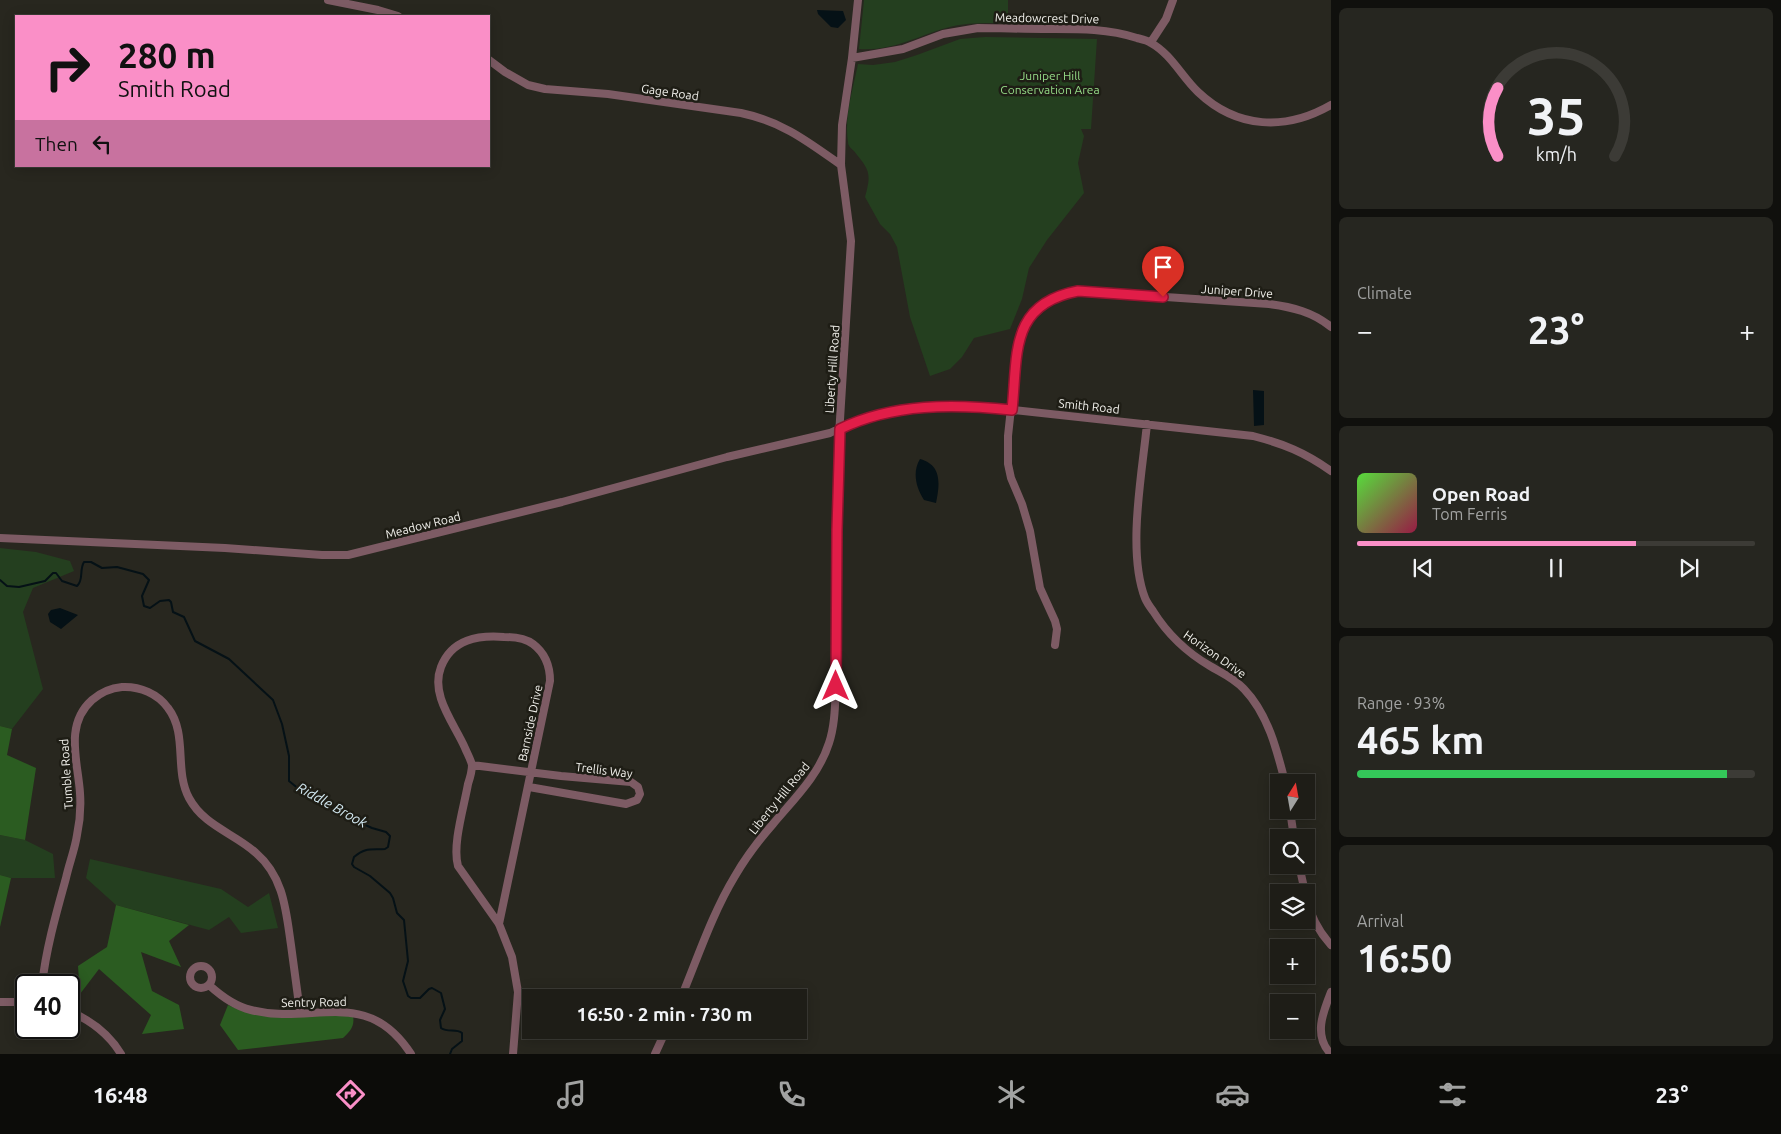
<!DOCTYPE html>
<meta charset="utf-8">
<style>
:root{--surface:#1e1d17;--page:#262620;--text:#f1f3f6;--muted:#a1a2a1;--line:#3c3b36;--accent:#fa8fc7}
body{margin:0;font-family:Ubuntu,sans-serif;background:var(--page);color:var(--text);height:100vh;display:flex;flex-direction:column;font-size:19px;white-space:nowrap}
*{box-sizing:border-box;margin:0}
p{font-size:16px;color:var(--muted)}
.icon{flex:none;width:28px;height:28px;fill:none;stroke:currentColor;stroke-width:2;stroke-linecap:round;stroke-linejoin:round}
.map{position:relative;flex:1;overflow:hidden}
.drawer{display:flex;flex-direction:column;gap:8px;padding:8px;background:#10100d;width:450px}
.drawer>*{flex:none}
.top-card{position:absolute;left:15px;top:15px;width:475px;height:152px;border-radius:0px;box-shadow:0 2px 12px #0003,0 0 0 1px var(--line);background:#fa8fc7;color:#111;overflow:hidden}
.needle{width:32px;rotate:11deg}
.fabs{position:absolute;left:1270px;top:774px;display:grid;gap:10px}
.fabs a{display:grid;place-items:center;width:45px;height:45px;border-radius:0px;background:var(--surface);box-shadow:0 2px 12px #0003,0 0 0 1px var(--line);font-size:25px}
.speed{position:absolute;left:15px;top:974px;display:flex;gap:10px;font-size:25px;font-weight:700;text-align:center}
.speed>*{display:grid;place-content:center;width:65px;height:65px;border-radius:50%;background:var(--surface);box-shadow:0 2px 12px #0003,0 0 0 1px var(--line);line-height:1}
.speed .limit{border:2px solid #111;border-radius:8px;background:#fff;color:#111}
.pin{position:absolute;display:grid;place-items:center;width:42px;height:42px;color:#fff;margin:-51px -21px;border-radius:50% 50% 50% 0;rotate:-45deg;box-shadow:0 0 5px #0007}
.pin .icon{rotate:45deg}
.me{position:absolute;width:55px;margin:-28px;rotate:0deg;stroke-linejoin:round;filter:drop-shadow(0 0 4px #0008)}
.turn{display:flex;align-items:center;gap:18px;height:105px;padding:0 20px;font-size:22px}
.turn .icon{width:65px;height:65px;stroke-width:2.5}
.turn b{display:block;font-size:35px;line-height:42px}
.then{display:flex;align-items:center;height:48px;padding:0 20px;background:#0003;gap:10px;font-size:19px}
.big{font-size:38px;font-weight:600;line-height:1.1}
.drawer .card{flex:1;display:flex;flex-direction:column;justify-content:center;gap:8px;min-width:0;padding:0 18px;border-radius:8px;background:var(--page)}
.drawer .dial{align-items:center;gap:0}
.dial svg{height:130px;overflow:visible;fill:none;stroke:var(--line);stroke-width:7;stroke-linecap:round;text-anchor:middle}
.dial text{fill:var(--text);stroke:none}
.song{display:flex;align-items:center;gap:15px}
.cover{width:60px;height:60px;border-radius:8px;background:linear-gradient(135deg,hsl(110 70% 55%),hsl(340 70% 35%))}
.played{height:5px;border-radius:2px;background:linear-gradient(90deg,var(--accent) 70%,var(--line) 70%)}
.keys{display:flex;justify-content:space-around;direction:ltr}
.heat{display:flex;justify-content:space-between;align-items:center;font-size:28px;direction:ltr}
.charge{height:8px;border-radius:4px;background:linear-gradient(90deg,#34c759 93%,var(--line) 0)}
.trip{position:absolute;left:522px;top:989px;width:285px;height:50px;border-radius:0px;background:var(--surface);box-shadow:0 2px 12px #0003,0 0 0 1px var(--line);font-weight:600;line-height:50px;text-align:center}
.tab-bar{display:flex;height:80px;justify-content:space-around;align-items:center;background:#0c0c09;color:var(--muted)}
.tab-bar .icon{width:35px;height:35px}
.tab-bar .current{color:var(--accent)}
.tab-bar b{font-size:22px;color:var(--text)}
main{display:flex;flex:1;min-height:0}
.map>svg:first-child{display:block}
.green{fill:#243f1f}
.forest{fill:#2b5c21}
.water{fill:#051116}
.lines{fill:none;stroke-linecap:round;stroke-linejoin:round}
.stream{stroke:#051116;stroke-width:2}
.minor{stroke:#7d5b64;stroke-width:8}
.route-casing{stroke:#92132f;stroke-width:12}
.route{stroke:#e11d48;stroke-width:9}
.labels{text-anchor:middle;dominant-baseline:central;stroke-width:5;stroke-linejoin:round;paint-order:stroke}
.street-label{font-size:12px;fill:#f1f0eb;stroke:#1e1d15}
.park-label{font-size:12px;fill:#95db87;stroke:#1e1d15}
.water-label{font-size:14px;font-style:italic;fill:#d3e9f2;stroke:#1e1d15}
</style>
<main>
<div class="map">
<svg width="1331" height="1054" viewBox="0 0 1331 1054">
<rect width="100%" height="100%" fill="#28271f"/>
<path class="green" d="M 864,0 L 1008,0 L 1008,23 C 987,23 966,22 946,28 C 915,37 893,51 859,49 Z
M 985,37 L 1097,39 L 1091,129 L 1081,129 L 1084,136 L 1078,163 L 1084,193 L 1047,240 L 1029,268 L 1022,299 L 1010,329 L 974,338 L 962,357 L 950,369 L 930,376 L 910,317 L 897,247 L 890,234 L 880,224 L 865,197 C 872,172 869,170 854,151 C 851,148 848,146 848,142 C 844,117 853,89 858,64 L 873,65 L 895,62 L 917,55 L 960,39 Z
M 0,548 L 36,552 L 70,561 L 74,571 L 33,588 L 23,612 L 43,689 L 12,729 L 0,726 Z
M 0,835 L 25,840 L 53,854 L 55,878 L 11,878 L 0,875 Z
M 90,859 L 221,889 L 248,907 L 269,893 L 278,928 L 241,933 L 229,917 L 209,930 L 116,905 L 86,878 Z"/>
<path class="forest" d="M 0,726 L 12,729 L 7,755 L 36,768 L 25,840 L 0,835 Z
M 0,875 L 11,878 L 0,927 Z
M 116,905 L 189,925 L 169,941 L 181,967 L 141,952 L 152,991 L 179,1005 L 184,1029 L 142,1034 L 151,1015 L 99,969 L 80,994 L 78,966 L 107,947 Z
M 228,1005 C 270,1024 309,1013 353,1016 C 355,1026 350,1032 343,1038 L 238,1050 L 220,1025 Z"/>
<path class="water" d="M 817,10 L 843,11 L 846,20 L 838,28 L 831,27 L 818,14 Z
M 1253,390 L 1264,391 L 1264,425 L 1254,426 Z
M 920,459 C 942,465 940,484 936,503 L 924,500 C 916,488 912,472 920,459 Z
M 60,608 L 78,615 L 61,629 L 50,622 L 48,614 L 51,610 Z"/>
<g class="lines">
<path class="stream" d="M 0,580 L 7,586 L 19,587 L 45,581 L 53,573 L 56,573 L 62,581 L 77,586 C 84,580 79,570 84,562 L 91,562 L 102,568 L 117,567 L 143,574 L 149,580 L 142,596 L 144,606 L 150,608 L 160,601 L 169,600 L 171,602 L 173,612 L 184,617 L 195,641 L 229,659 L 273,700 L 282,724 L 289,756 L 289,781 L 305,794 L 317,796 L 341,814 L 372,828 L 386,832 L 390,836 L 388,847 L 385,849 C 371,850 366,847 354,857 L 352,864 L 354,867 L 370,876 L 390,893 L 393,898 L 397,913 L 404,920 L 408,961 L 403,981 L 408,996 L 411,998 L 420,998 L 429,989 L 432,988 L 441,993 L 445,1009 L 440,1020 L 441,1028 C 448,1033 456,1028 462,1033 L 462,1041 L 452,1049 L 450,1054"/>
<path class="minor" d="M 328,0 L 378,10 L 398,16
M 1151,42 L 1166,19 L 1173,0
M 852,58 L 903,49 L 943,34 L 978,28 C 1000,28 1021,29 1043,29 C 1075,29 1106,28 1137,38 C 1141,39 1147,40 1151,43 C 1171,54 1182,77 1198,92 C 1237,129 1286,131 1331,105
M 489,60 L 505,72 L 528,85 L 545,89 L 608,94 L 741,113 C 783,122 807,141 841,165
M 1147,424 C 1142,474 1127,551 1145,598 C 1147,603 1150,607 1153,611 C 1168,635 1186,652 1210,666 C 1222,673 1234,678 1244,689 C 1268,714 1277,750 1285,782
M 0,538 L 225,548 L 322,555 L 348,555 L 562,502 L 727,457 L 830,433 L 853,422 L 902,409 L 945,407 L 995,408 L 1253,436 C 1284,444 1304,452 1331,471
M 1055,645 L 1057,629 L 1055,621 L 1040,588 L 1030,531 L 1022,504 L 1011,478 L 1008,464 L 1008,436 L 1018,343 C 1027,311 1045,297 1077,291 L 1269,304 C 1292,307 1313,312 1331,327
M 472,765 L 561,776 L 631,782 L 638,787 L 640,794 L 637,800 L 626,804 L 529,787
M 1290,810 L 1294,838
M 1299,865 L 1305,892
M 1306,898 C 1311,917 1318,931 1331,945
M 499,924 L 550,681 C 550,667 545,653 533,644 C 525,638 514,637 504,637 C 478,635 452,639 441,667 C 430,695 454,723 465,748 C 467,753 471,760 472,765 C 472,771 470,778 468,784 C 464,807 452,845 458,866 L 499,924 L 512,957 L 518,992 L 513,1054
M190 977a11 11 0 1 1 22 0a11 11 0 1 1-22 0Z
M 42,985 C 46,949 56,914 66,878 C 69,864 75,849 77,835 C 80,821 81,807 80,793 C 78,762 64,725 92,700 C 100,693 111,688 122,687 C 140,686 158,694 168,708 C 188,734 174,770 189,798 C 204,826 234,833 256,853 C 284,877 286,911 291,945 C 294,968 297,990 300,1012
M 209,985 C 221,996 234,1006 251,1010 C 313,1026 366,985 411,1054
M 681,998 C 698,957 712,914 735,876 C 746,857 759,840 773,824 C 794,799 819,775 829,743 C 835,725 835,705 836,686 L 838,452 L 851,241 L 841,165 L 842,125 L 852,58 L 858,0
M 0,1002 L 26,1002
M 69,1011 C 90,1020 109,1034 121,1054
M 655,1054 L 666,1030
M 1331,1054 C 1313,1036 1323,1012 1331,992"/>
</g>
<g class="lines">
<defs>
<path id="route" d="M 836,686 L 837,530 L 840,429 C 893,403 954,404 1012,410 C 1018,354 1009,304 1078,291 L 1163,297"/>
</defs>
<use href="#route" class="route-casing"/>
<use href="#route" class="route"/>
</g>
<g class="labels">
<g class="street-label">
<text transform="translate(1047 18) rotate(1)">Meadowcrest Drive</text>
<text transform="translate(670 92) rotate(8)">Gage Road</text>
<text transform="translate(1237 291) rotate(4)">Juniper Drive</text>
<text transform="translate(832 369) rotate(-86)">Liberty Hill Road</text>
<text transform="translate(1089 406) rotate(6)">Smith Road</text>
<text transform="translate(423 525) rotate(-14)">Meadow Road</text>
<text transform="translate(1215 654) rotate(35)">Horizon Drive</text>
<text transform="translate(530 723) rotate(-78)">Barnside Drive</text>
<text transform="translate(604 770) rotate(7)">Trellis Way</text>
<text transform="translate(66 774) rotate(-94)">Tumble Road</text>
<text transform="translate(779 798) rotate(-51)">Liberty Hill Road</text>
<text transform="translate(314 1002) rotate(-1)">Sentry Road</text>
</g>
<g class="park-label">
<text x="1050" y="75">Juniper Hill<tspan x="1050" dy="14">Conservation Area</tspan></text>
</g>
<g class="water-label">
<text transform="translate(332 805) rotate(29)">Riddle Brook</text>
</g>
</g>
</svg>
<div class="fabs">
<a><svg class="needle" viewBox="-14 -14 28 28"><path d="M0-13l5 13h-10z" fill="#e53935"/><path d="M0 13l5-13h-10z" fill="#a1a2a1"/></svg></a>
<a><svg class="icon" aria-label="search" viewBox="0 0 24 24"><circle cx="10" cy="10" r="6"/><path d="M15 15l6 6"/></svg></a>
<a><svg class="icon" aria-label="layers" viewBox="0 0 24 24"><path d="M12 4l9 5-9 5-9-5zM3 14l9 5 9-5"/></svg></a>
<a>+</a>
<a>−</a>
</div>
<div class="speed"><div class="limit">40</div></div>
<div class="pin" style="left:1163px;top:297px;background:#d93025"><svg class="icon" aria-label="arrive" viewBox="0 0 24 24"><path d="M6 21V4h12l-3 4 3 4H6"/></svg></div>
<svg class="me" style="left:836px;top:686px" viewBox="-20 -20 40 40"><path d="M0-17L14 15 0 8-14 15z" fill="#e11d48" stroke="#fff" stroke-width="4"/></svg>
<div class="trip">16:50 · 2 min · 730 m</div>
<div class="top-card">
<div class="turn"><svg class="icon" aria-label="right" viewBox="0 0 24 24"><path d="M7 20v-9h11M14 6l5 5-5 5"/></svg><div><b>280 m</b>Smith Road</div></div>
<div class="then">Then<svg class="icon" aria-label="left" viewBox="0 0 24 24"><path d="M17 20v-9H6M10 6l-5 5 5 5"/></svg></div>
</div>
</div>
<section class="drawer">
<div class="card dial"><svg viewBox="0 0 100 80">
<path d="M14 69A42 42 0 1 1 86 69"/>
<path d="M14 69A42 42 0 0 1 14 27" stroke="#fa8fc7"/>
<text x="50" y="56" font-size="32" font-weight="700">35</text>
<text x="50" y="72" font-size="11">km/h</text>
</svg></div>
<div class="card"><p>Climate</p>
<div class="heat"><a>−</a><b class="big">23°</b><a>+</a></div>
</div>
<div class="card">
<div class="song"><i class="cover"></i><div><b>Open Road</b><p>Tom Ferris</p></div></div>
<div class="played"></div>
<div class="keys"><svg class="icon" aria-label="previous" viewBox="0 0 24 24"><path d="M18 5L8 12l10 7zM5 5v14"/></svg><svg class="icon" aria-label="pause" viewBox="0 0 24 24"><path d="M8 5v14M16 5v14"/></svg><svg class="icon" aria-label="next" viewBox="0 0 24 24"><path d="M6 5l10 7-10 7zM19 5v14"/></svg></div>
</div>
<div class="card"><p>Range · 93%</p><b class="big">465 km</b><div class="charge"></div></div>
<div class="card"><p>Arrival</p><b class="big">16:50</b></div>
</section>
</main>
<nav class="tab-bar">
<b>16:48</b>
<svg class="icon current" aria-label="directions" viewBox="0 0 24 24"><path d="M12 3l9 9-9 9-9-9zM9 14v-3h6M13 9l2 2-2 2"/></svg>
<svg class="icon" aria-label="music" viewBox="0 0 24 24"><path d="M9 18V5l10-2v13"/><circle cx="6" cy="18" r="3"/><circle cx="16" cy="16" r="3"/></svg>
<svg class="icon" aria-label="phone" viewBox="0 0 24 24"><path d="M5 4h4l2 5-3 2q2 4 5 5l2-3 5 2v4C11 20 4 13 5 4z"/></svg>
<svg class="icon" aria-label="climate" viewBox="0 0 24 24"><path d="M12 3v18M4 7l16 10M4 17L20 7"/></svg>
<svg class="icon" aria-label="car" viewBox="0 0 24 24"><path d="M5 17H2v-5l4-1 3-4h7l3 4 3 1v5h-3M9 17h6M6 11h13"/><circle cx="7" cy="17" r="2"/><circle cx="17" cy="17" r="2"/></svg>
<svg class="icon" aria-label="filters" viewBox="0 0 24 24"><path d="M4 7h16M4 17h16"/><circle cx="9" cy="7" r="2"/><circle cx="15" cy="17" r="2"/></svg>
<b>23°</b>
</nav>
